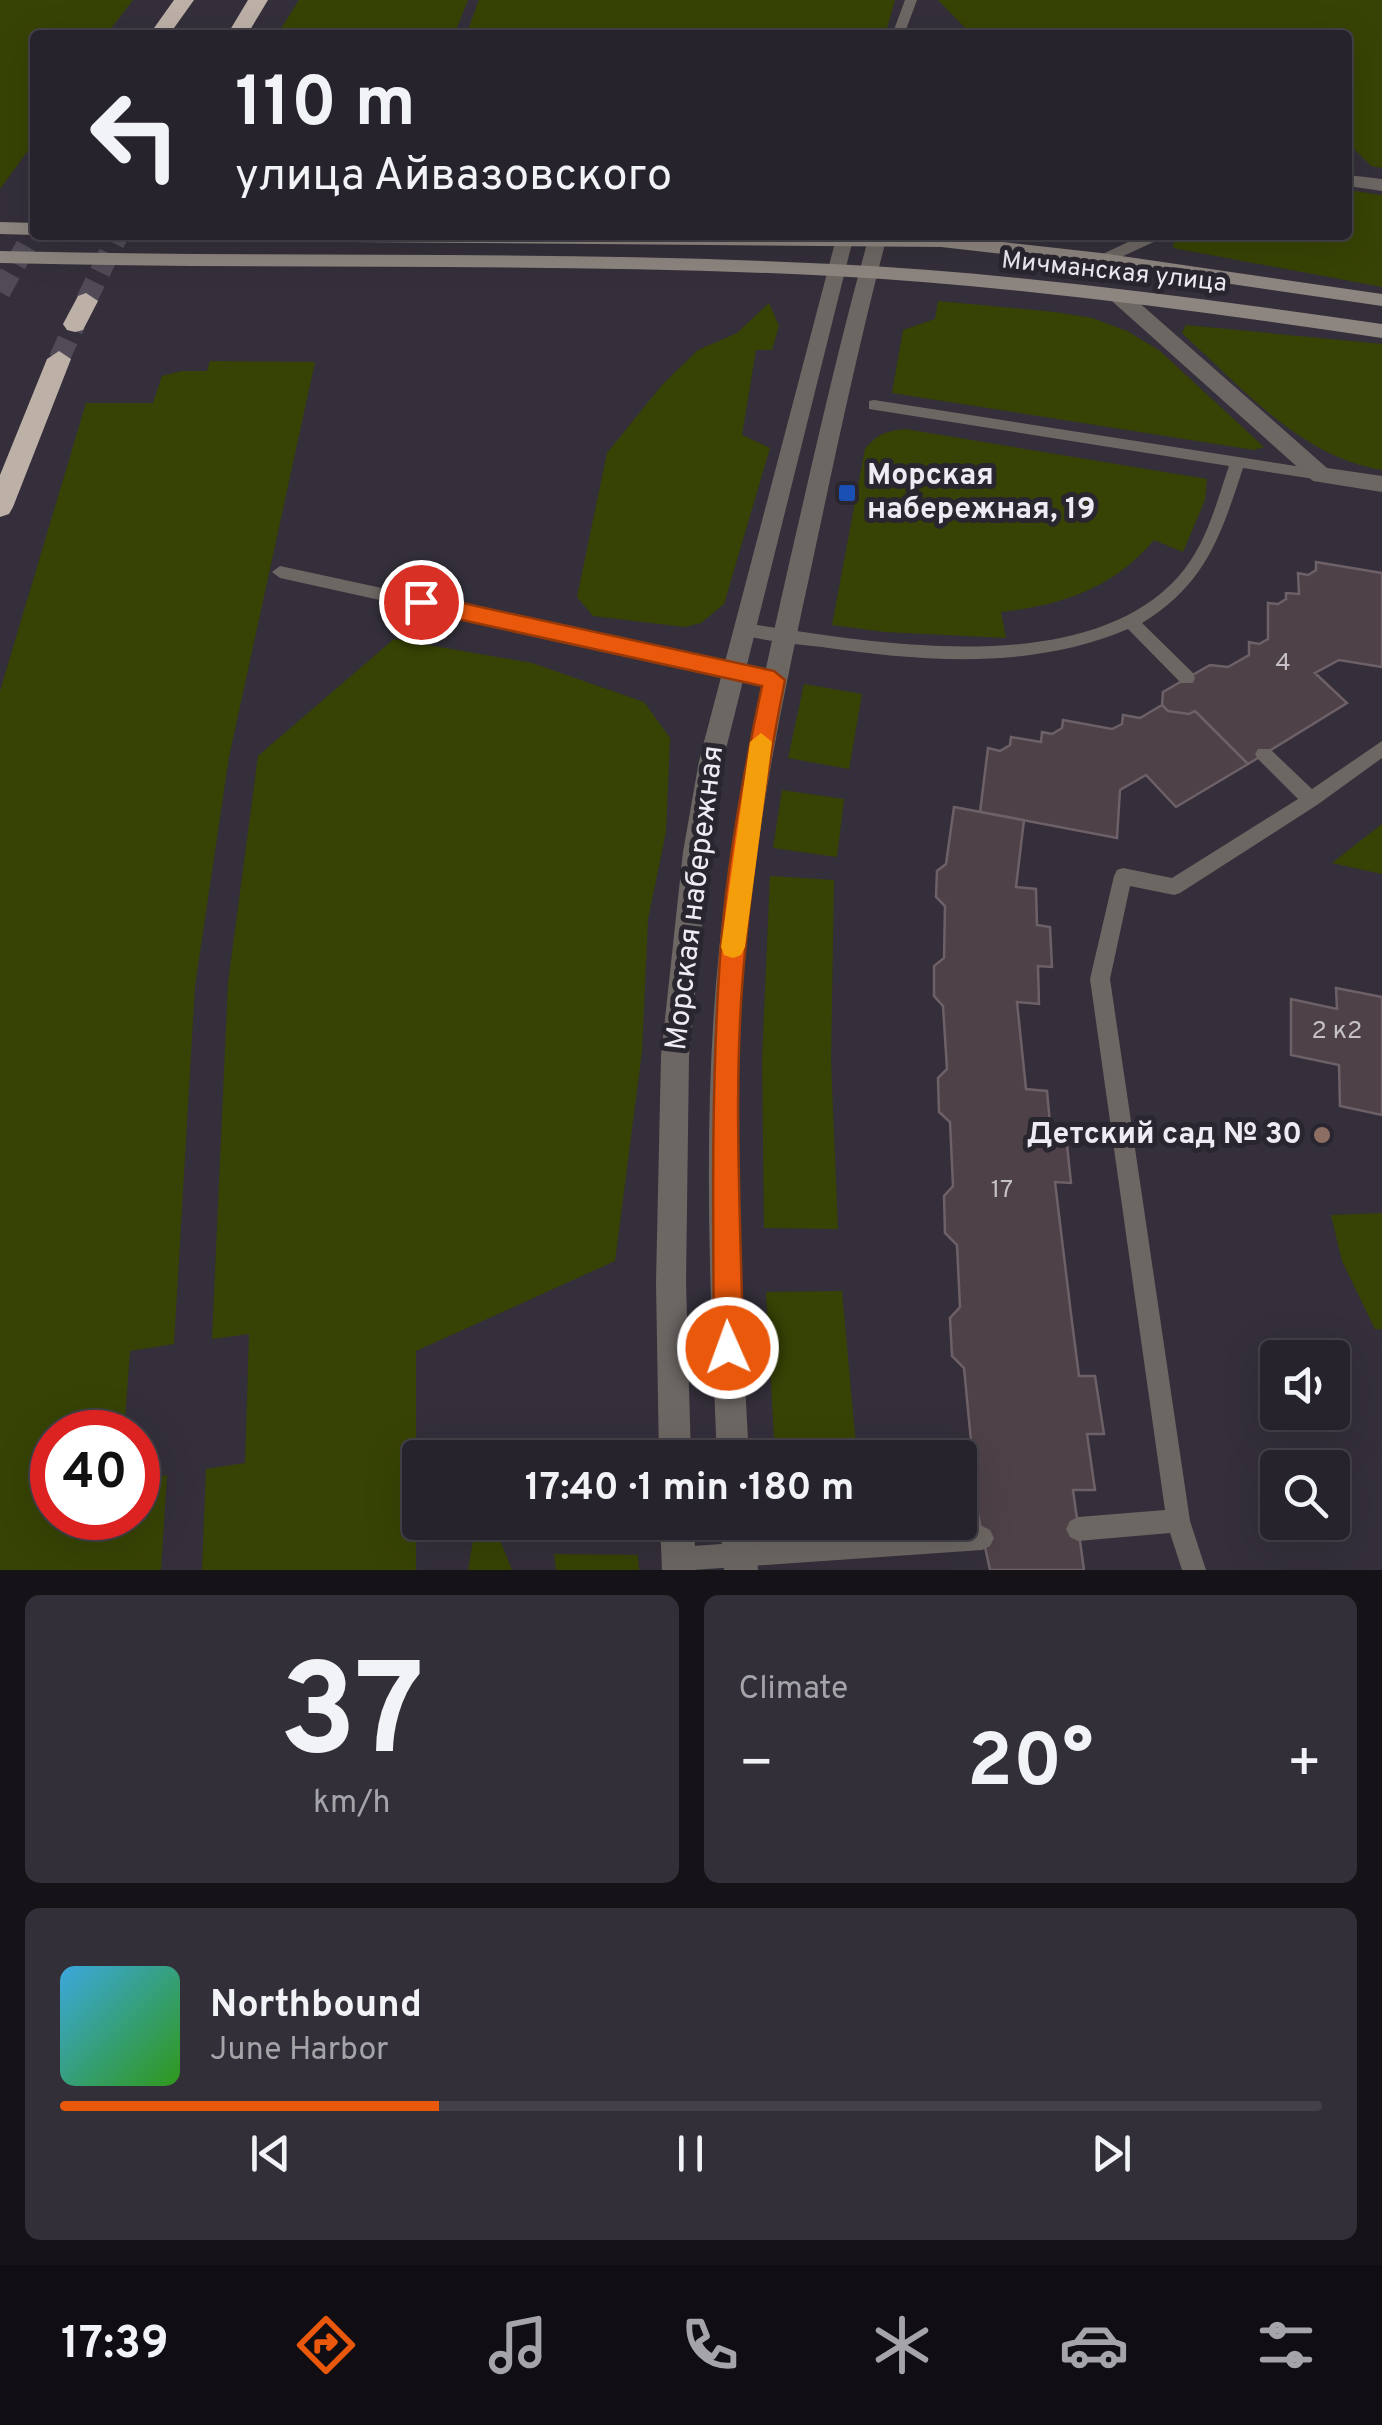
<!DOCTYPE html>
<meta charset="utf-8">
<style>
:root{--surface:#27232c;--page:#332f38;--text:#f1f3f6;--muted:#a4a4a9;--line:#434048;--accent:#ea580c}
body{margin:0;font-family:Overpass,sans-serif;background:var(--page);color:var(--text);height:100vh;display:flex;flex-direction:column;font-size:38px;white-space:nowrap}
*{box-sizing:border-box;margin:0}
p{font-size:32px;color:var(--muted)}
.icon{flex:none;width:55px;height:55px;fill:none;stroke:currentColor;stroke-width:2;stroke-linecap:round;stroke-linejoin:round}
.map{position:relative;height:1570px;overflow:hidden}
.drawer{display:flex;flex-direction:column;gap:25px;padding:25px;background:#151318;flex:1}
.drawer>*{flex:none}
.top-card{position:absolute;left:30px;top:30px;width:1322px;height:210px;border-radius:10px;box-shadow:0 10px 40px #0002,0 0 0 2px var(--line);background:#27232c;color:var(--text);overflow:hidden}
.controls{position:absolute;left:1260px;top:1340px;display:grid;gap:20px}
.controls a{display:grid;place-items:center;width:90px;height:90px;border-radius:10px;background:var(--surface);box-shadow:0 10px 40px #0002,0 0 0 2px var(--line);font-size:50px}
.speed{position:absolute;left:30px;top:1410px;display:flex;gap:20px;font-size:50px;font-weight:700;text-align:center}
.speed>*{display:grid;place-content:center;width:130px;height:130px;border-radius:50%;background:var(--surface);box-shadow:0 10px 40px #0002,0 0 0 2px var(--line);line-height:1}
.speed .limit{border:15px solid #d22;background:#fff;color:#111}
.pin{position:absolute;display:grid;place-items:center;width:85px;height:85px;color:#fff;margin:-42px;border:5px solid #fff;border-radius:50%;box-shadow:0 2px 10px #0007}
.me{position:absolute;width:110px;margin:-55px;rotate:358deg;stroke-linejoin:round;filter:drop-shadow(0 0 8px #0008)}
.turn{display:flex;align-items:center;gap:35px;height:210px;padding:0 40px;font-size:45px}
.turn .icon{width:130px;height:130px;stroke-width:2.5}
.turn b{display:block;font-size:70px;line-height:85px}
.big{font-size:75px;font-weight:700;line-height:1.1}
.drawer .tile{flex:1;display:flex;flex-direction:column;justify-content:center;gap:15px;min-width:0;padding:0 35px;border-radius:15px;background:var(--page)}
.drawer .dial{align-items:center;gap:0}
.dial b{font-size:130px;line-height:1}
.song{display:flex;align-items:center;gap:30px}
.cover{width:120px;height:120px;border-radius:15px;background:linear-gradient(135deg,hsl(200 70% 55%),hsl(110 70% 35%))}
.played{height:10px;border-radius:5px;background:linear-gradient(90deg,var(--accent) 30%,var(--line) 30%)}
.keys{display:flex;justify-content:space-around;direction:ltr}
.heat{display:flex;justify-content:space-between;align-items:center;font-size:55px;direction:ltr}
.drawer .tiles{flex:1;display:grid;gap:25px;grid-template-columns:1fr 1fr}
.tile:last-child{grid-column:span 2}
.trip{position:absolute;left:402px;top:1440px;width:575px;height:100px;border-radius:10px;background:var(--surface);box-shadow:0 10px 40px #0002,0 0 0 2px var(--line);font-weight:700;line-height:100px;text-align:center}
.tabs{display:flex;height:160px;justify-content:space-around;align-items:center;background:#100e12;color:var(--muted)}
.tabs .icon{width:70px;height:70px}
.tabs .on{color:var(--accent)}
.tabs b{font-size:45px;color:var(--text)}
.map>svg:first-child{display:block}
.green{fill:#374304}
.building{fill:#4e4248;stroke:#6d6067;stroke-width:2.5}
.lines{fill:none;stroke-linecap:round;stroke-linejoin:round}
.motorway-tunnel{stroke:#504b56;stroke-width:21;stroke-dasharray:21 11;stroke-linecap:butt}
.service{fill:#6d6764;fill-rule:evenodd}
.minor{fill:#6d6764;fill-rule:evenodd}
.tertiary{fill:#6d6764;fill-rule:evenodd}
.secondary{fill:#8d857f;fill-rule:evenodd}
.motorway{fill:#bdb0a7;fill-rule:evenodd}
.route{fill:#ea580c;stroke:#983908;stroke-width:2.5}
.slow{fill:#f59e0b}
.transit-dot{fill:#1a4fb4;stroke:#2a2630;stroke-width:4}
.education-dot{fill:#8d6e63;stroke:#2a2630;stroke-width:4}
.labels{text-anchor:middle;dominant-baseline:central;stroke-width:10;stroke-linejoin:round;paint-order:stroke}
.far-street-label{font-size:25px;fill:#eeebf2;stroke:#2a2630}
.number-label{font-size:25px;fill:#c6c1c8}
.poi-label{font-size:30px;font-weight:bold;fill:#eeebf2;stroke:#2a2630;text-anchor:start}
.street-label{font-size:30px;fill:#eeebf2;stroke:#2a2630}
</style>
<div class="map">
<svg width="1382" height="1570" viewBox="0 0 1382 1570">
<rect width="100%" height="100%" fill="#342f3a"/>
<path class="green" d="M 0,0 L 133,0 L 106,35 L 35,35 L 35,141 L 0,189 Z
M 299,0 L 468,0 L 454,35 L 277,35 Z
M 479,0 L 895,0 L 885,35 L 466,35 Z
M 938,0 L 1382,0 L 1382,168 L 1371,166 L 1348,143 L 1348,35 L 972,35 Z
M 1348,190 L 1382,195 L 1382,287 L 1173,248 L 1174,241 L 1187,235 L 1348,235 Z
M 938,301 L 1055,312 L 1092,318 L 1127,331 L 1160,351 L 1264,447 L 1254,450 L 892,393 L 903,330 L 935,319 Z
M 769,303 L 779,326 L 772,350 L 756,350 L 742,435 L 770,448 L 724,604 L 701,623 L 685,627 L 593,616 L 577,597 L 607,453 L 662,385 L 698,350 L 737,333 Z
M 1186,325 L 1382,344 L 1382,470 C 1301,457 1245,390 1186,337 L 1182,333 Z
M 210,361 L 315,362 L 229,757 L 195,986 L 174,1344 L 130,1351 L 124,1432 L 52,1432 L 52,1518 L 138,1518 L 138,1480 L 167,1475 L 161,1570 L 0,1570 L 0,691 L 86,403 L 153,403 L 162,376 L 182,371 L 207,371 Z
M 905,429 L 1207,479 L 1205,500 L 1183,552 L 1154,540 C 1113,588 1063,605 1001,612 L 1006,638 L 885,632 L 832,625 L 865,449 C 877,434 887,431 905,429 Z
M 394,639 L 532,663 L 644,702 L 670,738 L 666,832 L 648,919 L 642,1052 L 615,1261 L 416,1351 L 416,1570 L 202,1570 L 206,1469 L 245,1463 L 249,1334 L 212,1339 L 228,983 L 258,756 Z
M 804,684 L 862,694 L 849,769 L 788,758 Z
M 782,790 L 844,799 L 837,857 L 773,848 Z
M 1382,824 L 1382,874 L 1332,863 Z
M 770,876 L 834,880 L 831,1062 L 838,1229 L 764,1228 L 762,1059 Z
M 1382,1213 L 1382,1329 L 1375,1329 L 1342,1261 L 1331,1215 Z
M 842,1291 L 857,1457 L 775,1457 L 766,1292 Z
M 476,1523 L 493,1523 L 512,1570 L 468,1570 Z
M 554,1554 L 638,1555 L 639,1570 L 556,1570 Z"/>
<path class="building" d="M 1316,562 L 1382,573 L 1382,667 L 1339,660 L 1315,673 L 1347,703 L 1248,764 L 1195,711 L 1189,714 L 1168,711 L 1162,705 L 1163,692 L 1210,665 L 1228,667 L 1249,655 L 1249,642 L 1259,644 L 1268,639 L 1268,603 L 1278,604 L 1286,599 L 1286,593 L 1299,594 L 1298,573 L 1308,575 L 1316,570 Z
M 1162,705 L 1168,711 L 1189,714 L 1195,711 L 1248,764 L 1176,807 L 1146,775 L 1120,790 L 1117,838 L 980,812 L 988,748 L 1000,751 L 1010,745 L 1011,737 L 1041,742 L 1042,732 L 1052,734 L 1062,728 L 1063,720 L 1112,729 L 1122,724 L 1123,715 L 1140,718 Z
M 954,807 L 1024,820 L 1016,887 L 1036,889 L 1037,925 L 1050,927 L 1052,967 L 1038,966 L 1039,1004 L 1017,1002 L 1026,1089 L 1047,1091 L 1051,1134 L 1066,1135 L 1071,1183 L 1055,1182 L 1071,1314 L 1079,1376 L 1095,1376 L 1104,1434 L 1087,1434 L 1095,1490 L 1073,1490 L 1084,1570 L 990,1570 L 977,1510 L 964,1497 L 960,1455 L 971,1441 L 964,1368 L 952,1356 L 950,1318 L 960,1307 L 957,1245 L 945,1233 L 944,1196 L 953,1186 L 950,1122 L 939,1112 L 938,1078 L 947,1069 L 943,1006 L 934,996 L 934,966 L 944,958 L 945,906 L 936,897 L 937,871 L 946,864 Z
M 1336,988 L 1382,997 L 1382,1115 L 1340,1106 L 1339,1065 L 1291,1055 L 1291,999 L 1337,1009 Z"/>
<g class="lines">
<path class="motorway-tunnel" d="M 0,292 L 35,230
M 86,301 L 118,235
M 59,359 L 75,324"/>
<path class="service" d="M 905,0 L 917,0 L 904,35 L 892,35 Z
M 874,400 L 1321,470 L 1328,475 L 1321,480 L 1243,468 C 1221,535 1206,584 1142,623 L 1193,673 L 1195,678 L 1193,683 L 1181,683 L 1128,629 C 1031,670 925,662 822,647 C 795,644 765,641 738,634 L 736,629 L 738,624 L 744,623 C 868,642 1083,682 1178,577 C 1206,546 1216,504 1229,466 L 869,409 L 869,401 Z
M 280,566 L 775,673 L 783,680 L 775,687 L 280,578 L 272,572 Z
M 1382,741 L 1382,758 L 1317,805 L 1180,893 L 1174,895 L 1130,886 L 1110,979 L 1190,1521 L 1206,1570 L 1182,1570 L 1170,1533 L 1078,1541 L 1070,1537 L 1066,1529 L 1070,1521 L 1078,1517 L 1165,1510 L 1090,979 L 1114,876 L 1117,870 L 1123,868 L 1172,878 L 1298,799 L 1258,759 L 1255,754 L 1258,749 L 1270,749 L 1312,789 Z
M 982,1526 L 990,1530 L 994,1538 L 990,1546 L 982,1550 L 692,1570 L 671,1567 L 667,1559 L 671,1551 L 679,1547 Z"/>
<path class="minor" d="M 1348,175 L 1382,179 L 1382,191 L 1348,186 Z
M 1143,235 L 1169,235 L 1108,263 L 1101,265 L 1092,259 Z
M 1120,291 L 1127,292 L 1327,468 L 1382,476 L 1382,492 L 1313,481 L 1113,302 L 1110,297 Z"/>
<path class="tertiary" d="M 837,235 L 851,235 L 853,239 L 723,761 L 709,852 L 689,1056 L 686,1282 L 691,1458 L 659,1458 L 656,1282 L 661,1056 L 683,852 L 699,761 Z
M 881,235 L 886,240 C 858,347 835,456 812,564 C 784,692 757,821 745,951 C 731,1120 740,1289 749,1458 L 717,1458 C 710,1289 702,1119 719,951 C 732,820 760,692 789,564 C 814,456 838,347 868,240 Z
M 660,1522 L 694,1522 L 696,1570 L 662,1570 Z
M 720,1522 L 754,1522 L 758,1570 L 724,1570 Z"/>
<path class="secondary" d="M 0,222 L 35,223 L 35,235 L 0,234 Z
M 221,235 L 941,235 L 1101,253 L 1382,294 L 1382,306 L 1101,265 L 941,247 L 230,241 Z
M 0,251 C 277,258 555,250 833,264 C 1017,273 1200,298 1382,324 L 1382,338 C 1200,311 1017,286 833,276 C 556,262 278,270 0,263 Z"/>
<path class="motorway" d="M 174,0 L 194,0 L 169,35 L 149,35 Z
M 248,0 L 268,0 L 247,35 L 227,35 Z
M 86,293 L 98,301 L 83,330 L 75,332 L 67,330 L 63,324 L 78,296 Z
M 59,351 L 71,359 L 13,507 L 9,514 L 0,517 L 0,475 L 47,359 Z"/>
</g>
<path class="route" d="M 421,594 L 774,671 L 785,680 C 767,770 753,860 745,952 C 732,1083 741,1216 743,1348 L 739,1358 L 728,1362 L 718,1358 L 714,1348 C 713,1218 711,1088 720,958 C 726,867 743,775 762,686 L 421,611 L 410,602 Z"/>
<path class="slow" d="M 761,733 L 772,742 L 745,947 L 741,955 L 733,958 L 724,955 L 721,947 L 750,742 Z"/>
<rect class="transit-dot" x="837" y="483" width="20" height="20" rx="5"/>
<circle class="education-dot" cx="1322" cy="1135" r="10"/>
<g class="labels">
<g class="far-street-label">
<text transform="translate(1114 273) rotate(6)">Мичманская улица</text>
</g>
<g class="number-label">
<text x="1283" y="664">4</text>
<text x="1337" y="1032">2 к2</text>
<text x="1002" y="1191">17</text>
</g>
<g class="poi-label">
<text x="867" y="476">Морская<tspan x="867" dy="34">набережная, 19</tspan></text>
<text x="1302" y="1135" text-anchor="end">Детский сад № 30</text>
</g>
<g class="street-label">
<text transform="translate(696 898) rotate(-83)">Морская набережная</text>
</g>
</g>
</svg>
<div class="controls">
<a><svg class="icon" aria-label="sound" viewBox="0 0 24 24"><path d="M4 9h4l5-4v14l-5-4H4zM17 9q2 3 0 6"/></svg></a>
<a><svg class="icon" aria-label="search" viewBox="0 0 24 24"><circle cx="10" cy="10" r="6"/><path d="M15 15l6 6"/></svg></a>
</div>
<div class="speed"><div class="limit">40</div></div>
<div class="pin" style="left:421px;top:602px;background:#d93025"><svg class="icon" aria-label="arrive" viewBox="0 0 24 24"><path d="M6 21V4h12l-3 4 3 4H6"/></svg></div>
<svg class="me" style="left:728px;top:1348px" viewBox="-20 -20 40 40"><circle r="17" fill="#ea580c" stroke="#fff" stroke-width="3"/><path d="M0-11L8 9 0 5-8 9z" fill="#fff"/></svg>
<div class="trip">17:40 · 1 min · 180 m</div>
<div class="top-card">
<div class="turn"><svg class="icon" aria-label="left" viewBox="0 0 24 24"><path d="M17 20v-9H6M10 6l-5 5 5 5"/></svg><div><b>110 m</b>улица Айвазовского</div></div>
</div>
</div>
<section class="drawer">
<div class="tiles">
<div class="tile dial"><b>37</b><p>km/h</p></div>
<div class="tile"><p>Climate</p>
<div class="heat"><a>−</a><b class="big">20°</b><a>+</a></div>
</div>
<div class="tile">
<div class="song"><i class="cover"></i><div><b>Northbound</b><p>June Harbor</p></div></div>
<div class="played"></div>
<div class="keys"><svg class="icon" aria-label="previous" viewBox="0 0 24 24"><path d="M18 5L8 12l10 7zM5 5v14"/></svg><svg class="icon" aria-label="pause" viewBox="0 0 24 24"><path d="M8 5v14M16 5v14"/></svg><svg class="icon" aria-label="next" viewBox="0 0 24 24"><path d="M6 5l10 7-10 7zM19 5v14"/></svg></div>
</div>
</div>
</section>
<nav class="tabs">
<b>17:39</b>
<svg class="icon on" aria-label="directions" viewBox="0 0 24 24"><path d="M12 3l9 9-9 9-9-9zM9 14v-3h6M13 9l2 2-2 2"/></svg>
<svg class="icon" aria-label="music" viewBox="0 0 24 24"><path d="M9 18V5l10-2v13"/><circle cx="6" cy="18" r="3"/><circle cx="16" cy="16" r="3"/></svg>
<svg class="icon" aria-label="phone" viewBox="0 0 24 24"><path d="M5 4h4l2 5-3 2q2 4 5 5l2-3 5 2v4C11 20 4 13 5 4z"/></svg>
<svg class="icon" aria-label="climate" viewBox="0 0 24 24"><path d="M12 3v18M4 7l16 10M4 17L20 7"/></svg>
<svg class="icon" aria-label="car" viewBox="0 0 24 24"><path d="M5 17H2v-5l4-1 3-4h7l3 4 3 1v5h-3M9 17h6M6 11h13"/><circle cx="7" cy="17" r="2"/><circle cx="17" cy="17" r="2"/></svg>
<svg class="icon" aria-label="filters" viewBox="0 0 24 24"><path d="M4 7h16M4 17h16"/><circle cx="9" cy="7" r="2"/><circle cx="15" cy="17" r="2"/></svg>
</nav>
